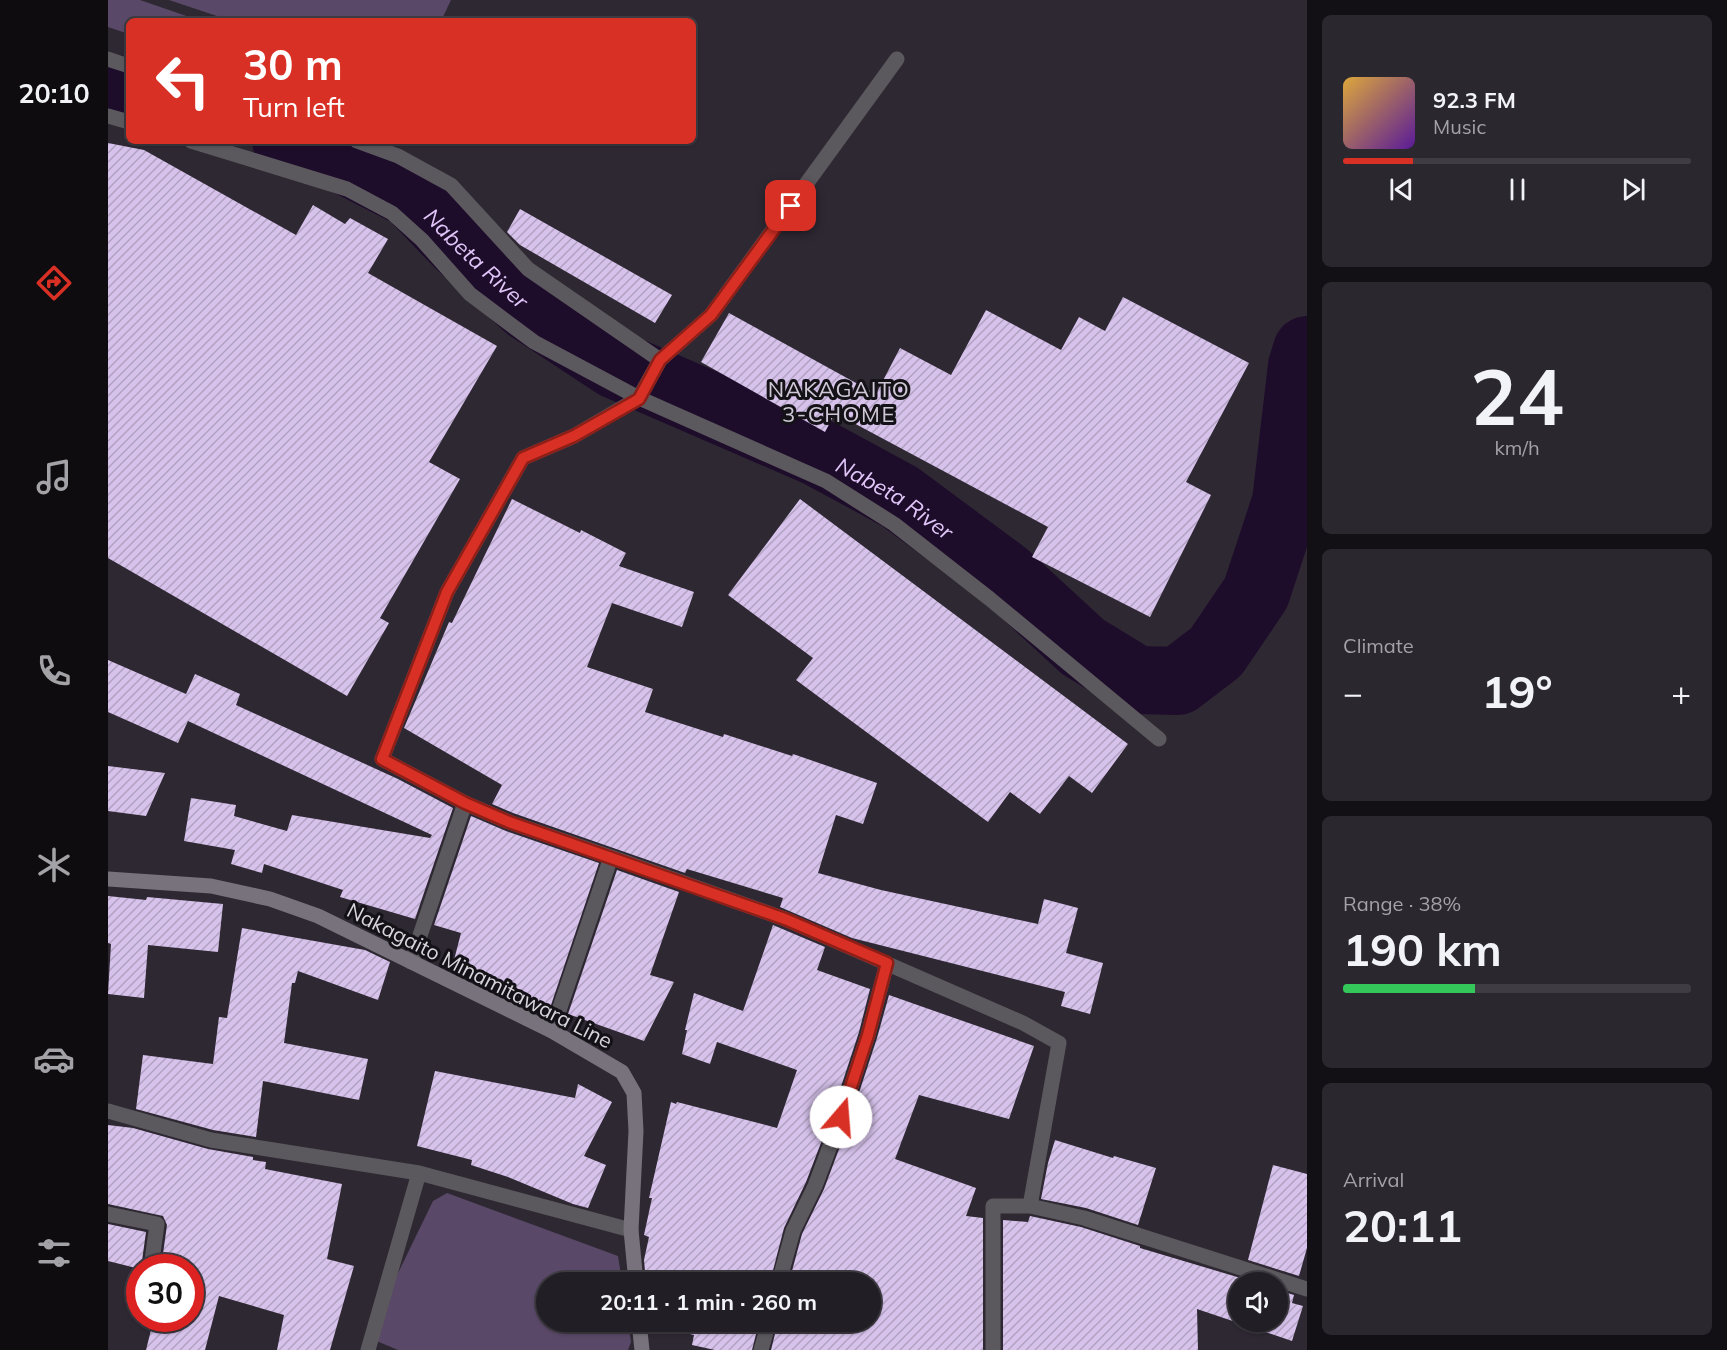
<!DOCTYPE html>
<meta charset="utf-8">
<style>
:root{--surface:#221e26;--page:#2a272e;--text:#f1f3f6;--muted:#a2a2a7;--line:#3f3c43;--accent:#d93025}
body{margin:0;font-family:Mulish,sans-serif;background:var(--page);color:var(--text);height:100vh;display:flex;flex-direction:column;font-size:22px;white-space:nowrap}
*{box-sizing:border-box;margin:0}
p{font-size:20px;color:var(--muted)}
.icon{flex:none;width:33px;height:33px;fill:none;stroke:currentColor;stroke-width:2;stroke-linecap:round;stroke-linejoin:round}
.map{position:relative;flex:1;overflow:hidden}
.sheet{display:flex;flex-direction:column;gap:15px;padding:15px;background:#131015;width:420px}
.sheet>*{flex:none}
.top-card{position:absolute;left:18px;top:18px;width:570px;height:126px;border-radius:9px;box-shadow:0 2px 4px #0004,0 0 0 2px var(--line);background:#d93025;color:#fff;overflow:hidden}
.controls{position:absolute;left:1120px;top:1272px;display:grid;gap:12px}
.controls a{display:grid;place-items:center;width:60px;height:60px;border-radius:50%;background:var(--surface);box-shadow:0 2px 4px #0004,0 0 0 2px var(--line);font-size:30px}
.speed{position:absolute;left:18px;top:1254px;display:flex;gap:12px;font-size:30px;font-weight:700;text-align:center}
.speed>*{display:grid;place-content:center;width:78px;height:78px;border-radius:50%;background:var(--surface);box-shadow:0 2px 4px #0004,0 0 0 2px var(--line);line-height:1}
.speed .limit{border:9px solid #d22;background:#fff;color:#111}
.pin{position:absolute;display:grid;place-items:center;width:51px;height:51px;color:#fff;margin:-26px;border-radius:12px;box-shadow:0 3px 9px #0006}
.me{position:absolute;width:66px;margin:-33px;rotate:18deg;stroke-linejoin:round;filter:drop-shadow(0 0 4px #0008)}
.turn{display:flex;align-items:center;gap:21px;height:126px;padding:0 18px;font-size:27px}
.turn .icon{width:78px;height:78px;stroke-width:2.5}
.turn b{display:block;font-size:42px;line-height:51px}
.big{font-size:45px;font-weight:700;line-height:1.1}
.sheet .tile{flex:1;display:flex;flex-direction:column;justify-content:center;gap:9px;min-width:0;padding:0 21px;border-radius:9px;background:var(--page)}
.sheet .dial{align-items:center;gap:0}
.dial b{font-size:78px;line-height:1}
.song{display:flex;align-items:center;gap:18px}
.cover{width:72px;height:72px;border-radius:9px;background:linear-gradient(135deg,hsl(40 70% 55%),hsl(270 70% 35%))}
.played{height:6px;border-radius:3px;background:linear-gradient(90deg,var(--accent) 20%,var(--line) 20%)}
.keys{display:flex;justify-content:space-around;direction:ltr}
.heat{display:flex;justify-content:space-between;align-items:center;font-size:33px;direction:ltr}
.charge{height:9px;border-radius:4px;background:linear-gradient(90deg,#34c759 38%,var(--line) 0)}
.trip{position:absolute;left:428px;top:1272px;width:345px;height:60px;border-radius:30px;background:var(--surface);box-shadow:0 2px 4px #0004,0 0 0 2px var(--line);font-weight:700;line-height:60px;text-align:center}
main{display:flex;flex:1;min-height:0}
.menu{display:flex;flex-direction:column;width:108px;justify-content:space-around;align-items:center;background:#0e0c0f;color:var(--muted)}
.menu .icon{width:42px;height:42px}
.menu .current{color:var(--accent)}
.menu b{font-size:27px;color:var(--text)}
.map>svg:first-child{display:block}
.park{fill:#594867}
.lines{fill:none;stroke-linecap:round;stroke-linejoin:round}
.river{stroke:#1e0c2b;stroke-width:68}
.building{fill:url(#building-hatch)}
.minor{stroke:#5c595e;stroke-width:15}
.secondary{stroke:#77727b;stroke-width:15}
.route-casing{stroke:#8d1f18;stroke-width:15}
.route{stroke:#d93025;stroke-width:10}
.labels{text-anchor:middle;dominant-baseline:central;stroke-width:6;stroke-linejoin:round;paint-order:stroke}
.street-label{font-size:21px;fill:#d9d5dd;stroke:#141217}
.water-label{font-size:22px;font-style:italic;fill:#e1c7f9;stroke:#141217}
.neighbourhood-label{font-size:22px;letter-spacing:1.5px;fill:#cfc7d6;stroke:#141217}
</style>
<main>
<nav class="menu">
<b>20:10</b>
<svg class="icon current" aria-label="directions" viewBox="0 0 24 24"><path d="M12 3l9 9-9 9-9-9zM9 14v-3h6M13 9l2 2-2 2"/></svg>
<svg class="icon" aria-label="music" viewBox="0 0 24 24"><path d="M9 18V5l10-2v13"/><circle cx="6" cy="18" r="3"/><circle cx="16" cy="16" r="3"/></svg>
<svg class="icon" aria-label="phone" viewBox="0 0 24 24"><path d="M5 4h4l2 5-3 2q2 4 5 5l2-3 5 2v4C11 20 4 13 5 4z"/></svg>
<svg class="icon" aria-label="climate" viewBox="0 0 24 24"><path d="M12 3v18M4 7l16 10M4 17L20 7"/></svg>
<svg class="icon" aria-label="car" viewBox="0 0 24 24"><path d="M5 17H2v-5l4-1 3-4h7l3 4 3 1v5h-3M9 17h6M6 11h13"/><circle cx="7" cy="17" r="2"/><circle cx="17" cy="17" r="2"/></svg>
<svg class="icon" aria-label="filters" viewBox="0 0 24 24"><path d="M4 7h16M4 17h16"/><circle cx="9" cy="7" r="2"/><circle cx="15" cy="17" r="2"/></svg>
</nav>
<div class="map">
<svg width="1199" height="1350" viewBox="0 0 1199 1350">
<defs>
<pattern id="building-hatch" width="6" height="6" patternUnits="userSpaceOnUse" patternTransform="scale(1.5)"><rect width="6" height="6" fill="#d7c2ec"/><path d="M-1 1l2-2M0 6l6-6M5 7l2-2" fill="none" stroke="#b2a2c2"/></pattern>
</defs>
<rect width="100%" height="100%" fill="#2e2833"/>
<path class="park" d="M 0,0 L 32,0 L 93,21 L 21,21 L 21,34 L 0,27 Z
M 61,0 L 343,0 L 333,21 L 124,21 Z
M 339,1193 L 510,1256 L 514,1282 L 438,1282 L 438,1322 L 520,1322 L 523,1342 L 520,1350 L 290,1350 L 259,1337 L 325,1201 Z"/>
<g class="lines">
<g class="river">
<path d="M 0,87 L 21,93"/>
<path id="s1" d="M 178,141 L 229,156 L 303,194 L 351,244 L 420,307 L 508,365 L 711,453 L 792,497 L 897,575 L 975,647 L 1029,680 L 1070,681 L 1108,652 L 1148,593 L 1178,502 L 1194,366 L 1199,350"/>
</g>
</g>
<path class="building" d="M 0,143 L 36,150 L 188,235 L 205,205 L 237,224 L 242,218 L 280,239 L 260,273 L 389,346 L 321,462 L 352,479 L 272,618 L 281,623 L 239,696 L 0,558 Z
M 412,209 L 564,295 L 547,323 L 412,245 L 399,232 Z
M 1015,297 L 1141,363 L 1078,482 L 1103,495 L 1042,617 L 924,557 L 940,527 L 727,413 L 717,432 L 593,362 L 621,313 L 768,394 L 792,348 L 843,375 L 878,310 L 953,350 L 971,317 L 997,331 Z
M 404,499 L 472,533 L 473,530 L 518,553 L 511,566 L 586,592 L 574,627 L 504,603 L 479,667 L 545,689 L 537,712 L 615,737 L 616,734 L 684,756 L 685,754 L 769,783 L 755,824 L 728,815 L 710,873 L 773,890 L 930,924 L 936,899 L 970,908 L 958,953 L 995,963 L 982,1014 L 953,1006 L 957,992 L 744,938 L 672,907 L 675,898 L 579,869 L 577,873 L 405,813 L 384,804 L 394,785 L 296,728 L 341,622 L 344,623 Z
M 692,499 L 1020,744 L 984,793 L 961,776 L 932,814 L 902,792 L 880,822 L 688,680 L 705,658 L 620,595 Z
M 0,660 L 78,694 L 87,674 L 132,694 L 128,705 L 290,779 L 345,808 L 307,919 L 232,897 L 235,890 L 156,864 L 154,873 L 123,864 L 127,850 L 76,841 L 83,798 L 128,805 L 126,816 L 179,831 L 184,815 L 322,838 L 324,835 L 80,721 L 70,743 L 0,712 Z
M 0,766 L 57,773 L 38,816 L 0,811 Z
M 363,816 L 398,831 L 491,863 L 442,1008 L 379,986 L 382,976 L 345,964 L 353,933 L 326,925 Z
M 509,870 L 571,892 L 542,975 L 566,982 L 536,1041 L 460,1014 Z
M 0,896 L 38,900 L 39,897 L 115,904 L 110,952 L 40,945 L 36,998 L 0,994 L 3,944 L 0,943 Z
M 665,925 L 717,947 L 709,970 L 762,989 L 751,1032 L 724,1114 L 698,1182 L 676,1228 L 662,1282 L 538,1282 L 536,1260 L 541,1237 L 536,1235 L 544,1198 L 541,1198 L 563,1102 L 568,1104 L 569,1102 L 669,1128 L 689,1070 L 609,1042 L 602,1064 L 574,1054 L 579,1030 L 577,1030 L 586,993 L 635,1011 Z
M 134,928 L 257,950 L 282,962 L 270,1000 L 190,971 L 187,983 L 184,983 L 176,1043 L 260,1059 L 251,1100 L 155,1081 L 148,1137 L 105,1130 L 28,1109 L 35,1055 L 105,1064 L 111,1017 L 119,1018 Z
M 781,995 L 926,1046 L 901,1119 L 811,1095 L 787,1159 L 868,1188 L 858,1216 L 875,1218 L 875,1350 L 663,1350 L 670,1322 L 762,1322 L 762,1282 L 681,1282 L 694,1234 L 716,1189 L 742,1120 L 769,1038 Z
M 327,1071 L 467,1098 L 470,1084 L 504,1102 L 476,1156 L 498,1165 L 480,1208 L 465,1204 L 400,1177 L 363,1165 L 364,1160 L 309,1146 Z
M 0,1125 L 25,1128 L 100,1149 L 145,1157 L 145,1160 L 158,1162 L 157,1169 L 234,1184 L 219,1259 L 246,1266 L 222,1350 L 169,1350 L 176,1315 L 111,1296 L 97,1350 L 38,1350 L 46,1318 L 82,1318 L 82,1268 L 53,1268 L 59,1225 L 55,1216 L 0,1204 Z
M 947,1140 L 1005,1158 L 1006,1156 L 1048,1168 L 1030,1225 L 978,1208 L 933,1199 L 940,1163 Z
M 1165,1165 L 1199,1174 L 1199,1248 L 1191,1276 L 1140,1260 Z
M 922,1216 L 973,1227 L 1032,1246 L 1032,1248 L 1146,1282 L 1131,1282 L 1131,1322 L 1170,1322 L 1170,1290 L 1186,1295 L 1184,1303 L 1195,1306 L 1184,1341 L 1089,1309 L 1090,1350 L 895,1350 L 895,1220 L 920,1222 Z
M 0,1224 L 38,1232 L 33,1268 L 32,1269 L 0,1261 Z
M 541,1322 L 651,1322 L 644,1350 L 607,1350 L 584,1345 L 586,1335 L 541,1325 Z"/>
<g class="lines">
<path class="minor" d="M 0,59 L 21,66
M 0,116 L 21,122
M 83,141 L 239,189 L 284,213 L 314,240 L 362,294 L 426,342 L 531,398 L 718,481 L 786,524 L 882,599 L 1051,739
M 249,141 L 290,156 L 343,185 L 420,269 L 552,360
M 503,857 L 677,919 L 915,1023 L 951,1043 L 922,1206
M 303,962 L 357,803
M 444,1031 L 503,857 L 401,822 L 357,803 L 274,759 L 339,592 L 415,458 L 466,436 L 531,398 L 552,360 L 603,315 L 789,59
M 0,1111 L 103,1140 L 311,1173 L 523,1230
M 0,1214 L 49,1224 L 43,1268
M 671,1282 L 685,1231 L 707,1186 L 733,1117 L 760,1035 L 779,963
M 260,1350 L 311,1173
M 653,1350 L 661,1322
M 885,1350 L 885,1206 L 922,1206 L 976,1218 L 1199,1289"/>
<path class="secondary" d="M 0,879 L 103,886 L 162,899 L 210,916 L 444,1031 L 514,1072 L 526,1093 L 528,1131 L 523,1230 L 528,1282
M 531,1322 L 534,1350"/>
</g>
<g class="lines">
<defs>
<path id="route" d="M 683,206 L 603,315 L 552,360 L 531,399 L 466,436 L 415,458 L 339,592 L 274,759 L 357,803 L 401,822 L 677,919 L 779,963 L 760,1035 L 733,1117"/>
</defs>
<use href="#route" class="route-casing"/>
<use href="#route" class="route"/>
</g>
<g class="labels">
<g class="street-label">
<text transform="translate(372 975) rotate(27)">Nakagaito Minamitawara Line</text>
</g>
<g class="water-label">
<text stroke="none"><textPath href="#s1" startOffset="228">Nabeta River</textPath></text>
<text stroke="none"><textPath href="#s1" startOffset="714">Nabeta River</textPath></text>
</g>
<g class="neighbourhood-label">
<text x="731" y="389">NAKAGAITO<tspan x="731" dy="25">3-CHOME</tspan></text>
</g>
</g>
</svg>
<div class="controls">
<a><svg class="icon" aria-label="sound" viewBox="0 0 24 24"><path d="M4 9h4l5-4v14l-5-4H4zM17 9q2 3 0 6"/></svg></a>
</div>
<div class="speed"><div class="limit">30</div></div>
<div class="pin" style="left:683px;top:206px;background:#d93025"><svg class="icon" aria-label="arrive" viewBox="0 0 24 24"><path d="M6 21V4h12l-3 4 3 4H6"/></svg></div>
<svg class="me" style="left:733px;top:1117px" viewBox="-20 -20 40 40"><circle r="19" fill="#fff"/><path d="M0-13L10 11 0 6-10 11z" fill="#d93025"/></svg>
<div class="trip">20:11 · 1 min · 260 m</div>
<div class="top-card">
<div class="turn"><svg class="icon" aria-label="left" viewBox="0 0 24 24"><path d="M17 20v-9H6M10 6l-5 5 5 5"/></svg><div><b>30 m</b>Turn left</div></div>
</div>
</div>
<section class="sheet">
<div class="tile">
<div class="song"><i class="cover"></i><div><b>92.3 FM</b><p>Music</p></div></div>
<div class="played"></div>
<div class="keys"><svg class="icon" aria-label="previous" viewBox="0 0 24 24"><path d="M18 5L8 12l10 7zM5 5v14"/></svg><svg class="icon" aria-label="pause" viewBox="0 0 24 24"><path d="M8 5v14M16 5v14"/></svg><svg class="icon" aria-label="next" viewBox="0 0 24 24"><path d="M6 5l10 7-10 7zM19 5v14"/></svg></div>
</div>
<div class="tile dial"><b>24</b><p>km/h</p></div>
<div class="tile"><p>Climate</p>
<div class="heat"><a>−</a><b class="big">19°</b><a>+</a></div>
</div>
<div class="tile"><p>Range · 38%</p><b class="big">190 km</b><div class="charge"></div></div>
<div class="tile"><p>Arrival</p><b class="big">20:11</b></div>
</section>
</main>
